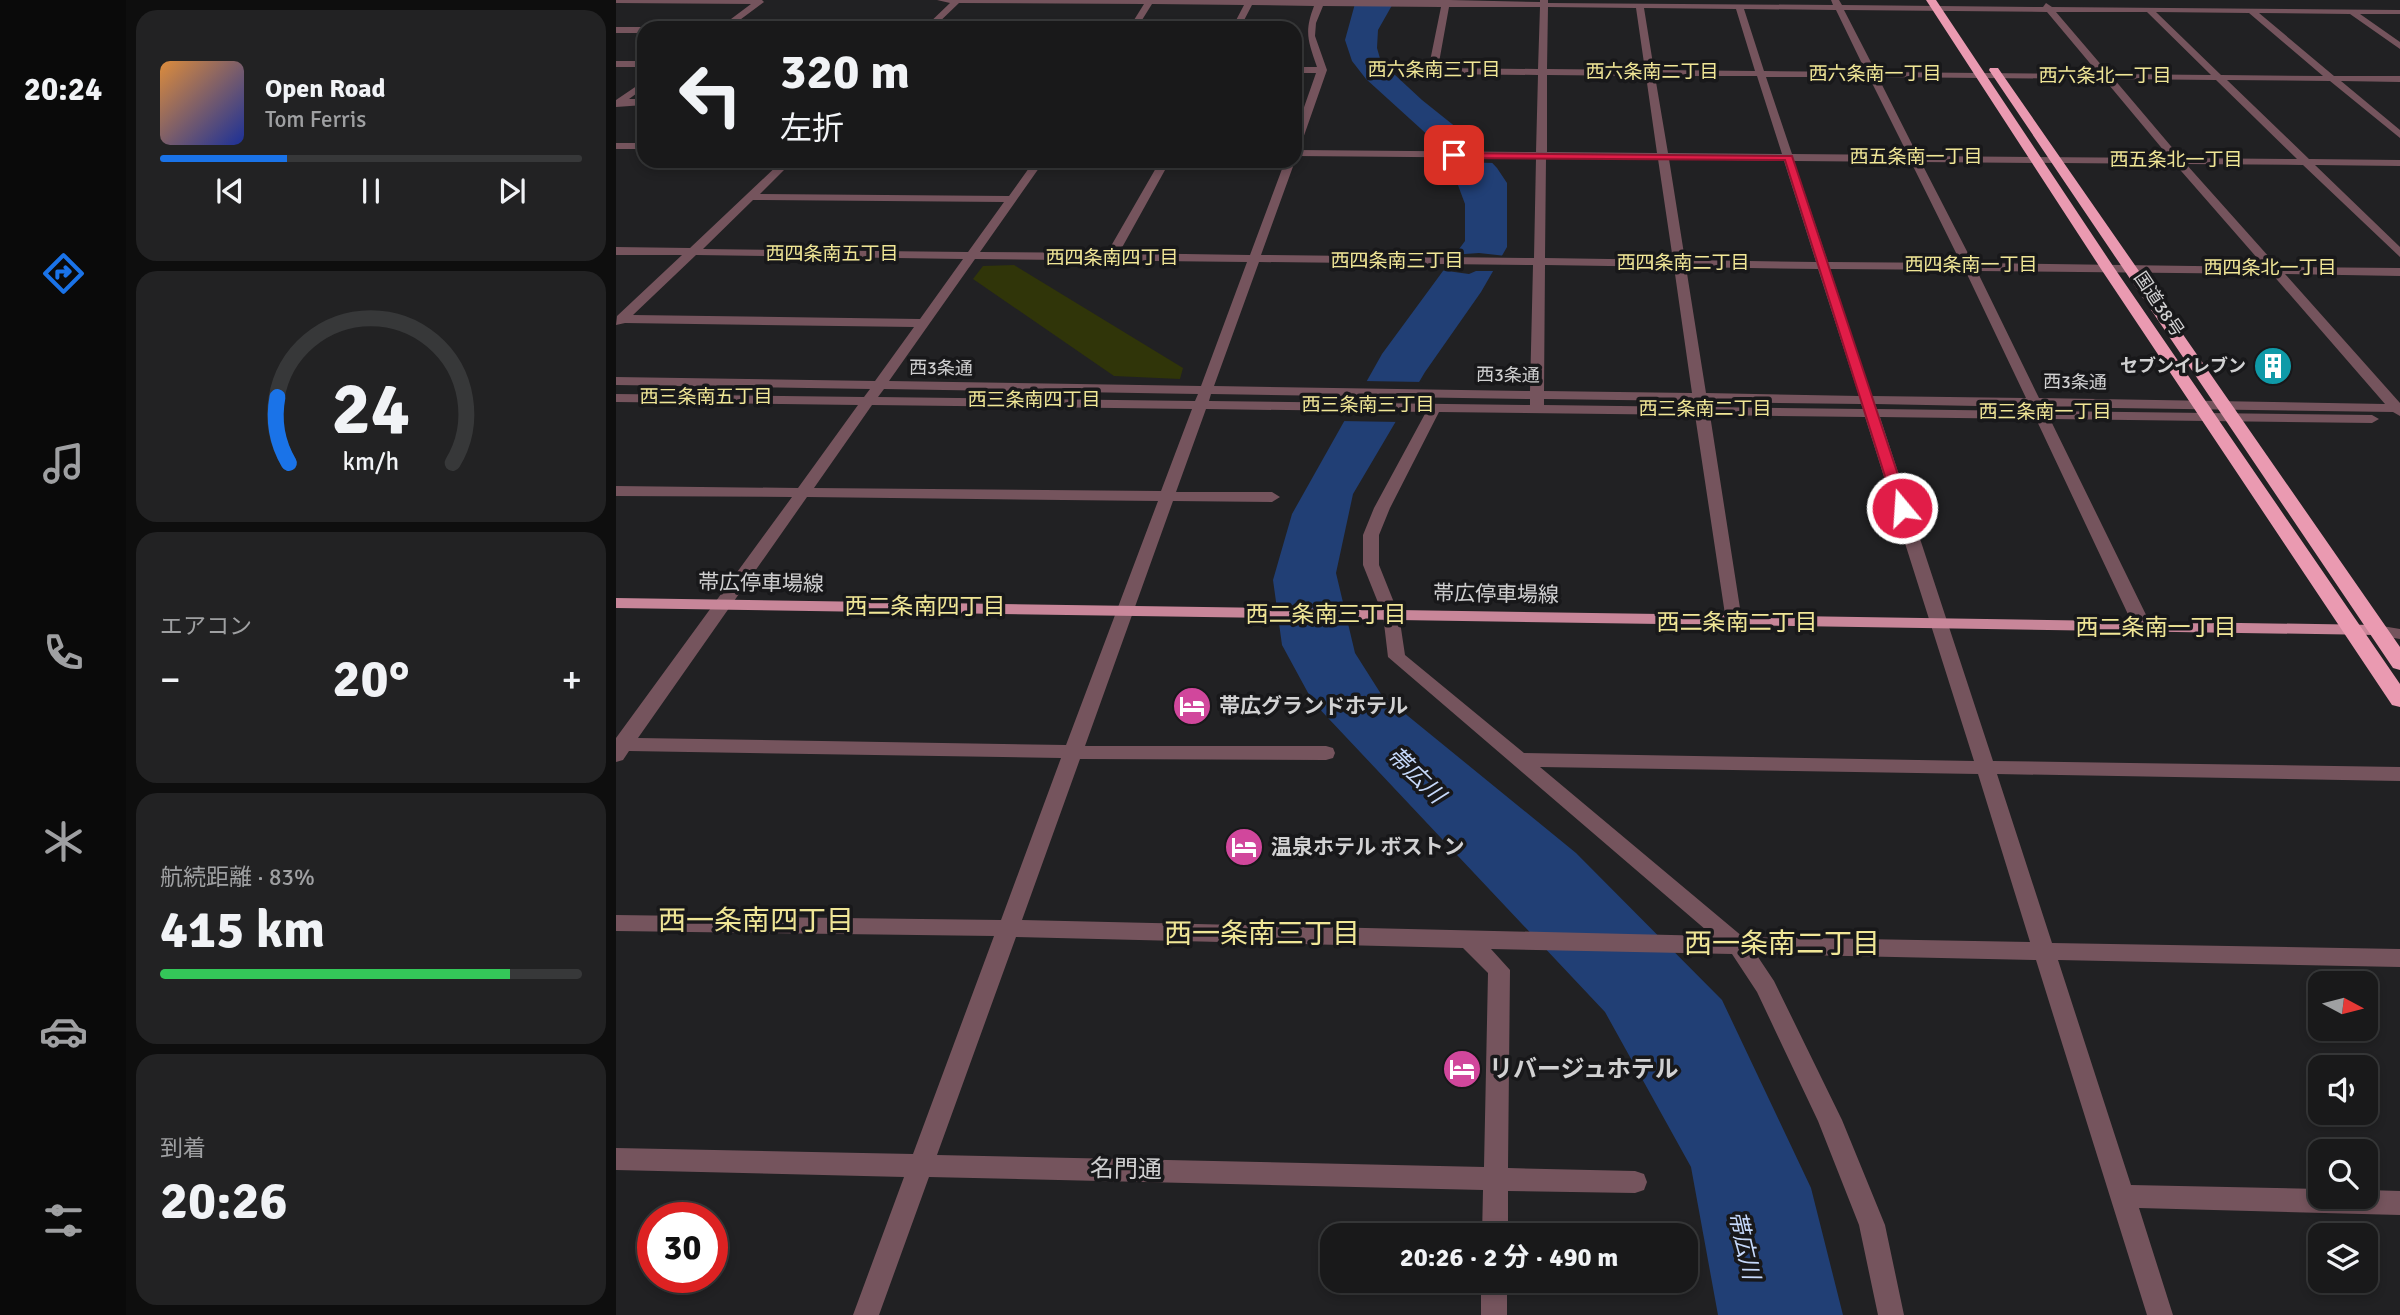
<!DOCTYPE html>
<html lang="ja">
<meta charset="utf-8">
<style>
:root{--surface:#19191a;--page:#222223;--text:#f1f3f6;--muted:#9fa0a2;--line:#373839;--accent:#1a73e8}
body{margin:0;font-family:Signika,"Noto Sans JP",sans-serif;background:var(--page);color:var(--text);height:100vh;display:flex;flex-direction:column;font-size:26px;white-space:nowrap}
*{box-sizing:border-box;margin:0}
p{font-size:23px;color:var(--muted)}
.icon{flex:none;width:38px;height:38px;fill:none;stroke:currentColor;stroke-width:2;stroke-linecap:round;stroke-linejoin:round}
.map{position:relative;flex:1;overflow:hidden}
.sheet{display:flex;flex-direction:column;gap:10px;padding:10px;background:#0e0e0e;width:490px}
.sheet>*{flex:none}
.top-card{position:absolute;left:21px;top:21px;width:665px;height:147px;border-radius:21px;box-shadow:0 4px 10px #0003,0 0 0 2px var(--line);background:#19191a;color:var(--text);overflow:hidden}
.needle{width:46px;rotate:97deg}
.fabs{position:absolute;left:1692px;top:971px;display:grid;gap:14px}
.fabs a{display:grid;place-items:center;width:70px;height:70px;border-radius:14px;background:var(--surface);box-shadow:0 4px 10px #0003,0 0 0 2px var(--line);font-size:35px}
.speed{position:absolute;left:21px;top:1202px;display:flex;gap:14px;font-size:35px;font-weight:700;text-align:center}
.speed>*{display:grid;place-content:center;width:91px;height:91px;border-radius:50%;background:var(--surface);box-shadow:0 4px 10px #0003,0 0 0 2px var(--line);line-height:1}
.speed .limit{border:10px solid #d22;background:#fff;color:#111}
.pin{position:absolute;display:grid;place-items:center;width:60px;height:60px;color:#fff;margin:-30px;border-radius:14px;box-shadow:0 4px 10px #0006}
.me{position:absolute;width:77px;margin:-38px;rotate:342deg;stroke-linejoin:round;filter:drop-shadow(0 0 5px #0008)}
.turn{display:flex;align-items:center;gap:24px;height:147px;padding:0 28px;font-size:32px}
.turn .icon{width:91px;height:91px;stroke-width:2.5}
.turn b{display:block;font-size:49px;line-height:60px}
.big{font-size:52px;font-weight:700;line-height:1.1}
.sheet .tile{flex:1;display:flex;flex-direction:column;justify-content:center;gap:10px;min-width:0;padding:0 24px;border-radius:21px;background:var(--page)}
.sheet .dial{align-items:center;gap:0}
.dial svg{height:182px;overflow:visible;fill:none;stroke:var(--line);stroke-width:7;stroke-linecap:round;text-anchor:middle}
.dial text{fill:var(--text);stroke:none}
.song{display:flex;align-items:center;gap:21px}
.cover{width:84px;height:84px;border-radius:10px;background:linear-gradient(135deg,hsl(30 70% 55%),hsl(230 70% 35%))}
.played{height:7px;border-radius:4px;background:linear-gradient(90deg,var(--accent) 30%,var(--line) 30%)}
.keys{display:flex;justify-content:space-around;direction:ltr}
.heat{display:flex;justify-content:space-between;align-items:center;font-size:38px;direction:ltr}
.charge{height:10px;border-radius:5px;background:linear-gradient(90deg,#34c759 83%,var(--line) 0)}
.trip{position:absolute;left:704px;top:1223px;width:378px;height:70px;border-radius:21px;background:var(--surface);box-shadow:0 4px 10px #0003,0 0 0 2px var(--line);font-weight:700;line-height:70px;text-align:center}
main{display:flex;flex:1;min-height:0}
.dock{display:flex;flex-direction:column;width:126px;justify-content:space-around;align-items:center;background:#0a0a0a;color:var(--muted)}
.dock .icon{width:49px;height:49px}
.dock .current{color:var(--accent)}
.dock b{font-size:32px;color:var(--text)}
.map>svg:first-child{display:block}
.green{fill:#303509}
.water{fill:#213f75}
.pier{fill:#212123}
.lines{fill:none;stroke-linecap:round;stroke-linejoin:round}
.minor{fill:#75545d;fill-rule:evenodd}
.major{fill:#c88699;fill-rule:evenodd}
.highway{fill:#ea9ab1;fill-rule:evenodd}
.route{fill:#e11d48;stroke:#92132f;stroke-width:2}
.labels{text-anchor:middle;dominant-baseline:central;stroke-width:7;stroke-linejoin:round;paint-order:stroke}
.far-street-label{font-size:18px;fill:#d1d1d2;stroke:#18181a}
.far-poi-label{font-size:18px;font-weight:bold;fill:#d1d1d2;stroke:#18181a;text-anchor:end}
.far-neighbourhood-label{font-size:19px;fill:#f0e696;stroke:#18181a}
.street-label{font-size:21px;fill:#d1d1d2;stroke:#18181a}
.poi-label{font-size:21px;font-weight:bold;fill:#d1d1d2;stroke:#18181a;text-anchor:start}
.neighbourhood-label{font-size:23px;fill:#f0e696;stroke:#18181a}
.water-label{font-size:23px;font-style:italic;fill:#c6d9fb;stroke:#18181a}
.near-poi-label{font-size:24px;font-weight:bold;fill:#d1d1d2;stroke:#18181a;text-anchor:start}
.near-street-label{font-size:24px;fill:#d1d1d2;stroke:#18181a}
.near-neighbourhood-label{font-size:28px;fill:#f0e696;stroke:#18181a}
</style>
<main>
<nav class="dock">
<b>20:24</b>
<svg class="icon current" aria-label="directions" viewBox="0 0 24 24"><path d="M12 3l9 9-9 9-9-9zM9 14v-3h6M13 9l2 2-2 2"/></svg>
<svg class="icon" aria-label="music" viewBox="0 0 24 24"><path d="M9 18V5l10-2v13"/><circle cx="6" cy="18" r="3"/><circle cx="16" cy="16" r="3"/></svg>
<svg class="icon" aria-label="phone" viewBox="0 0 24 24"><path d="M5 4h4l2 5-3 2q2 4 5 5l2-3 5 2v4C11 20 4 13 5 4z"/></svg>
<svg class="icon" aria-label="climate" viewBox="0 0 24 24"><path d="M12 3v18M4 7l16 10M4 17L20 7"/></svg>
<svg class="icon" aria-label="car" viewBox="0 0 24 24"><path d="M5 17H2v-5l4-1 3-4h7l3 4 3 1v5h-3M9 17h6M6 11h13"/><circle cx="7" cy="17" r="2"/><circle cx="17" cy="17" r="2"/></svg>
<svg class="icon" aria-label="filters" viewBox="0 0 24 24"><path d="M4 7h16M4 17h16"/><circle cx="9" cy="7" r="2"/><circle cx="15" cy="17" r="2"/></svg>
</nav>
<section class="sheet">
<div class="tile">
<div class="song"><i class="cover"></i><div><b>Open Road</b><p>Tom Ferris</p></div></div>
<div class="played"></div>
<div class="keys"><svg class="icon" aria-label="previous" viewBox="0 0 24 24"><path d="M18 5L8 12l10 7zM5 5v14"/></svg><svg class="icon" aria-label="pause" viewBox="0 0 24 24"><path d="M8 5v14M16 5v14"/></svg><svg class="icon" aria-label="next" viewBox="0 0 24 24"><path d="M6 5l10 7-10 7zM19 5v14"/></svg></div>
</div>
<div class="tile dial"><svg viewBox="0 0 100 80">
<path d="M14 69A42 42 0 1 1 86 69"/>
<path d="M14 69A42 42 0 0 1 9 40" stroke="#1a73e8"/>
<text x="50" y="56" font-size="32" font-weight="700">24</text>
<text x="50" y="72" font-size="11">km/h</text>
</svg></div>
<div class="tile"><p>エアコン</p>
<div class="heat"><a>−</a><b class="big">20°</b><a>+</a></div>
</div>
<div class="tile"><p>航続距離 · 83%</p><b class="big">415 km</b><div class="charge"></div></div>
<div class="tile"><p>到着</p><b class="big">20:26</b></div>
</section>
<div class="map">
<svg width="1784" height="1315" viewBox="0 0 1784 1315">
<rect width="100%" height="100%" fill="#212123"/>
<path class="green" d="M 398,265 L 567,368 L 564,379 L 498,376 L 357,279 L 367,266 Z"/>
<path class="water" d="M 740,0 L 779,0 L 762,30 L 761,48 L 765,62 L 806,100 L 851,136 L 881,168 L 891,183 L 891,247 L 865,292 L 809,372 L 737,494 L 720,573 L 739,653 L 765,694 L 960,853 L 1106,1000 L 1195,1188 L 1227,1315 L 1102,1315 L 1075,1167 L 989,1012 L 697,702 L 666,645 L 657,580 L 676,514 L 766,354 L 849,241 L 849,204 L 836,169 L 815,138 L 750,79 L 736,61 L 729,40 Z"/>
<path class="pier" d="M 866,146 L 881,163 L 827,162 L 817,147 Z
M 863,253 L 890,256 L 881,271 L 860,271 L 853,274 L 824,270 L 835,255 Z
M 747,381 L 808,382 L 785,422 L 724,421 Z"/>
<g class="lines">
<path class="minor" d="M 0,0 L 146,0 L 148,2 L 113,28 L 103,28 L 135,4 L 0,3 Z
M 321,0 L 834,0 L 924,2 L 924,0 L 932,0 L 932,3 L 1217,5 L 1215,0 L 1223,0 L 1226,5 L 1427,7 L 1430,3 L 1436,7 L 1784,10 L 1784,14 L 1744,14 L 1784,42 L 1784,49 L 1734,14 L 1643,13 L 1718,76 L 1784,76 L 1784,82 L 1725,81 L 1784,130 L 1784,138 L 1714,81 L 1611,80 L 1693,159 L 1784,160 L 1784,166 L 1699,165 L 1784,247 L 1784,257 L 1687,165 L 1570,164 L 1662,267 L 1784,268 L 1784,276 L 1669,274 L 1784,403 L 1784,416 L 1777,412 L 1428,407 L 1430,411 L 1756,415 L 1763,419 L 1756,423 L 1434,419 L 1536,627 L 1533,631 L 1521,631 L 1518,627 L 1420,419 L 1264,417 L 1377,761 L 1784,767 L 1784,781 L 1381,774 L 1436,943 L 1784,949 L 1784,967 L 1442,960 L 1515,1185 L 1704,1189 L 1704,1197 L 1750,1197 L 1750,1190 L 1784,1191 L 1784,1215 L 1523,1208 L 1557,1315 L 1531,1315 L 1420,960 L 1140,954 L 1158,981 L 1226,1120 L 1269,1225 L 1288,1315 L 1262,1315 L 1243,1225 L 1202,1121 L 1141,992 L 1116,954 L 875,949 L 894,970 L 892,1168 L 1019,1171 L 1028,1174 L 1031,1182 L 1028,1190 L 1019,1193 L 892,1191 L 892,1236 L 866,1236 L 867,1190 L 313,1177 L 263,1315 L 237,1315 L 288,1177 L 0,1170 L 0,1148 L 297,1154 L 378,936 L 0,931 L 0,915 L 385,920 L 445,758 L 13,751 L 7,760 L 0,762 L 0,738 L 176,497 L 0,496 L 0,486 L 182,488 L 242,405 L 0,402 L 0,394 L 248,397 L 254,389 L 0,385 L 0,377 L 259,381 L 298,327 L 9,323 L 0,325 L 1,316 L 66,255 L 0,255 L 0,247 L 74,248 L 166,161 L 177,161 L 144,194 L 393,196 L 418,161 L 428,161 L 364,252 L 491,253 L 544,161 L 554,161 L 503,253 L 634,255 L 669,161 L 679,161 L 645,255 L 918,258 L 920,158 L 679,156 L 679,133 L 700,73 L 679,73 L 679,67 L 701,67 C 692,41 688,32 698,6 L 636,5 L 624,28 L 616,28 L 628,5 L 536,4 L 521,28 L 513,28 L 528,4 L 343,3 L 317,28 L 308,28 L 334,3 ZM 707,6 L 825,7 L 812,71 L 817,74 L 922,75 L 920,152 L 680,150 L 684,147 L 711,70 L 699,36 L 700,23 ZM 833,7 L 924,7 L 922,69 L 822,68 ZM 932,7 L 1020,8 L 1029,70 L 931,69 ZM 1028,8 L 1120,9 L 1139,71 L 1038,70 ZM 1128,9 L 1220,10 L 1250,72 L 1148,71 ZM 1228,10 L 1431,12 L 1483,74 L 1260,72 ZM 1440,12 L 1531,12 L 1595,75 L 1493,74 ZM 1540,12 L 1633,13 L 1707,76 L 1605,75 ZM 931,75 L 1030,76 L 1041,153 L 931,152 ZM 1039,76 L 1141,76 L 1166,154 L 1052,153 ZM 1150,77 L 1253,77 L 1292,155 L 1176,154 ZM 1262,77 L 1488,79 L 1554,158 L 1302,156 ZM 1498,79 L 1600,80 L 1681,159 L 1565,158 ZM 930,158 L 1042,159 L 1057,260 L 929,258 ZM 1053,159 L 1168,161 L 1200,262 L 1069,260 ZM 1178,161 L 1295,162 L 1345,263 L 1212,262 ZM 1305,162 L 1559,164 L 1649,267 L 1357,263 ZM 137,200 L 388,202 L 352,252 L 87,249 ZM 80,255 L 347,259 L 304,319 L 17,315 ZM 359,259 L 631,262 L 585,386 L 273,381 ZM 643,262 L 917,265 L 914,391 L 598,386 ZM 929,265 L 1058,267 L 1076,393 L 928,391 ZM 1070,267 L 1202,269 L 1243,396 L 1090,393 ZM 1214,269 L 1349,270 L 1410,398 L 1256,396 ZM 1361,271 L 1656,274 L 1769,404 L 1423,398 ZM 268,389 L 582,394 L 579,401 L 262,397 ZM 595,394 L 914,399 L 914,405 L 593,401 ZM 928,399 L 1077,401 L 1078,407 L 928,405 ZM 1091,402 L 1245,404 L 1247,409 L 1092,407 ZM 1259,404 L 1413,407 L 1415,411 L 1261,409 ZM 256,405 L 576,409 L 545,491 L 198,488 ZM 590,409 L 810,412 L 758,508 L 747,535 L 747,565 L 767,615 L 772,657 L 1097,936 L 406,920 L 464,759 L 710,760 L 717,758 L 719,753 L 717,748 L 710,746 L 469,746 L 557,501 L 656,502 L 664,497 L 656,492 L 560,492 ZM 823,412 L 1079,415 L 1110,621 L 1118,626 L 1126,621 L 1094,415 L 1249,417 L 1358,761 L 908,753 L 789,655 L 783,615 L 763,565 L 763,535 L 774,508 ZM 191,497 L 542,501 L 450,745 L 22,738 ZM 924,767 L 1362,774 L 1414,942 L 1127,937 ZM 400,937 L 847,948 L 872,973 L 868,1167 L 321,1155 Z
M 0,27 L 28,27 L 30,28 L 28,33 L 0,33 Z
M 0,61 L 28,61 L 28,67 L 0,67 Z
M 28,81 L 28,88 L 13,99 L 28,99 L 28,105 L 0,107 L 0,100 Z
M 0,143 L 28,143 L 28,149 L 0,149 Z
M 1760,625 L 1784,629 L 1784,639 L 1754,634 L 1751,630 Z
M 865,1281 L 891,1281 L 891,1315 L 865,1315 Z"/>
<path class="major" d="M 0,598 L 1760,625 L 1769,630 L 1760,635 L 0,608 Z"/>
<path class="highway" d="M 1310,0 L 1320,0 L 1499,269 L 1784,684 L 1784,707 L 1776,705 L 1485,269 Z
M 1374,68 L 1382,68 L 1784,647 L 1784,670 L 1777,668 L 1373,70 Z"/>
</g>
<path class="route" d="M 834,153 L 1176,156 L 1293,508 L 1291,511 L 1281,511 L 1279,508 L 1169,160 L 838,158 L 834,157 Z"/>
<defs>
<symbol id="building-disc" viewBox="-11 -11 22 22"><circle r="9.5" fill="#0f9aa8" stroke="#18181a"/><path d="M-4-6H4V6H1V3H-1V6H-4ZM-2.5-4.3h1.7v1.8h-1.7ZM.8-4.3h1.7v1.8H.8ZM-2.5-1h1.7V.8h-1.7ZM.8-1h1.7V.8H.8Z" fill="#fff"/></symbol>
<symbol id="hotel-disc" viewBox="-11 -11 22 22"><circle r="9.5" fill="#d1479c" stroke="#18181a"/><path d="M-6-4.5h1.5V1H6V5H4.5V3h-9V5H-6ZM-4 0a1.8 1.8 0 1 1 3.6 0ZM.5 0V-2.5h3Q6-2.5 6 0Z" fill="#fff"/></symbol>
</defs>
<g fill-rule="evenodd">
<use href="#building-disc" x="1635" y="344" width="44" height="44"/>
<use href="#hotel-disc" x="554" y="684" width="44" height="44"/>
<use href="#hotel-disc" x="606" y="825" width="44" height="44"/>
<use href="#hotel-disc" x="824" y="1047" width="44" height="44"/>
</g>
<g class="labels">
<g class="far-street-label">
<text transform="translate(1543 304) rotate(56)">国道38号</text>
<text transform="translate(325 368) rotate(1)">西3条通</text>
<text transform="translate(892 375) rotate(1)">西3条通</text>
<text transform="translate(1459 382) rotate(1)">西3条通</text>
</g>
<g class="far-poi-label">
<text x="1630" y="366">セブンイレブン</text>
</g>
<g class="far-neighbourhood-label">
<text x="818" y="70">西六条南三丁目</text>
<text x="1036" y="72">西六条南二丁目</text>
<text x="1259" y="74">西六条南一丁目</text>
<text x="1489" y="76">西六条北一丁目</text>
<text x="1300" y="157">西五条南一丁目</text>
<text x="1560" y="160">西五条北一丁目</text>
<text x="216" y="254">西四条南五丁目</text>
<text x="496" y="258">西四条南四丁目</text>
<text x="781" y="261">西四条南三丁目</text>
<text x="1067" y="263">西四条南二丁目</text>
<text x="1355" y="265">西四条南一丁目</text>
<text x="1654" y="268">西四条北一丁目</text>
<text x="90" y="397">西三条南五丁目</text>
<text x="418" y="400">西三条南四丁目</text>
<text x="752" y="405">西三条南三丁目</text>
<text x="1089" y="409">西三条南二丁目</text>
<text x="1429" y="412">西三条南一丁目</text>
</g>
<g class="street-label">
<text transform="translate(145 583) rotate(1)">帯広停車場線</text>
<text transform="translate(880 594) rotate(1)">帯広停車場線</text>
</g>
<g class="poi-label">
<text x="603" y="706">帯広グランドホテル</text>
<text x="655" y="847">温泉ホテル ボストン</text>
</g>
<g class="neighbourhood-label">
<text x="309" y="606">西二条南四丁目</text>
<text x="710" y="614">西二条南三丁目</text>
<text x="1121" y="622">西二条南二丁目</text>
<text x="1540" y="627">西二条南一丁目</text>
</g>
<g class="water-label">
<text transform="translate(800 775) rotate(44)">帯広川</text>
<text transform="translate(1128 1245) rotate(77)">帯広川</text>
</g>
<g class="near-poi-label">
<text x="873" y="1069">リバージュホテル</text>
</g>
<g class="near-street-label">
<text transform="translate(510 1169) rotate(1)">名門通</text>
</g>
<g class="near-neighbourhood-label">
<text x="140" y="921">西一条南四丁目</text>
<text x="646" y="934">西一条南三丁目</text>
<text x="1166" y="944">西一条南二丁目</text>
</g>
</g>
</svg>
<div class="fabs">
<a><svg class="needle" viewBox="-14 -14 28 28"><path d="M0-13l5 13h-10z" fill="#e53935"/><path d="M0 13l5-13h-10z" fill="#9fa0a2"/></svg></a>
<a><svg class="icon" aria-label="sound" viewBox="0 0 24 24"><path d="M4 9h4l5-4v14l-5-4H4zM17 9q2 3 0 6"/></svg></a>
<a><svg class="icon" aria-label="search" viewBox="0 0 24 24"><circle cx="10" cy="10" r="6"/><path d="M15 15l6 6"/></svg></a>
<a><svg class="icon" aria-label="layers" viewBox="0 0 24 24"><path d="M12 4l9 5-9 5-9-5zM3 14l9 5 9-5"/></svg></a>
</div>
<div class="speed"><div class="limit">30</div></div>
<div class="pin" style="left:838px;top:155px;background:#d93025"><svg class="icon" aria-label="arrive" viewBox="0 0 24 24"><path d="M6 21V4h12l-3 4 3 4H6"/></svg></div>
<svg class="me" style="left:1286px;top:508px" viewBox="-20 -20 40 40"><circle r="17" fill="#e11d48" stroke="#fff" stroke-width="3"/><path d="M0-11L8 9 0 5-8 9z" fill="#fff"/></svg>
<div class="trip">20:26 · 2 分 · 490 m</div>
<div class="top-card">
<div class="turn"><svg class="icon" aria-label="left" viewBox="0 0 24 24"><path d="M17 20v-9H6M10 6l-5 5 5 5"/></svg><div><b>320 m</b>左折</div></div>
</div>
</div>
</main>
